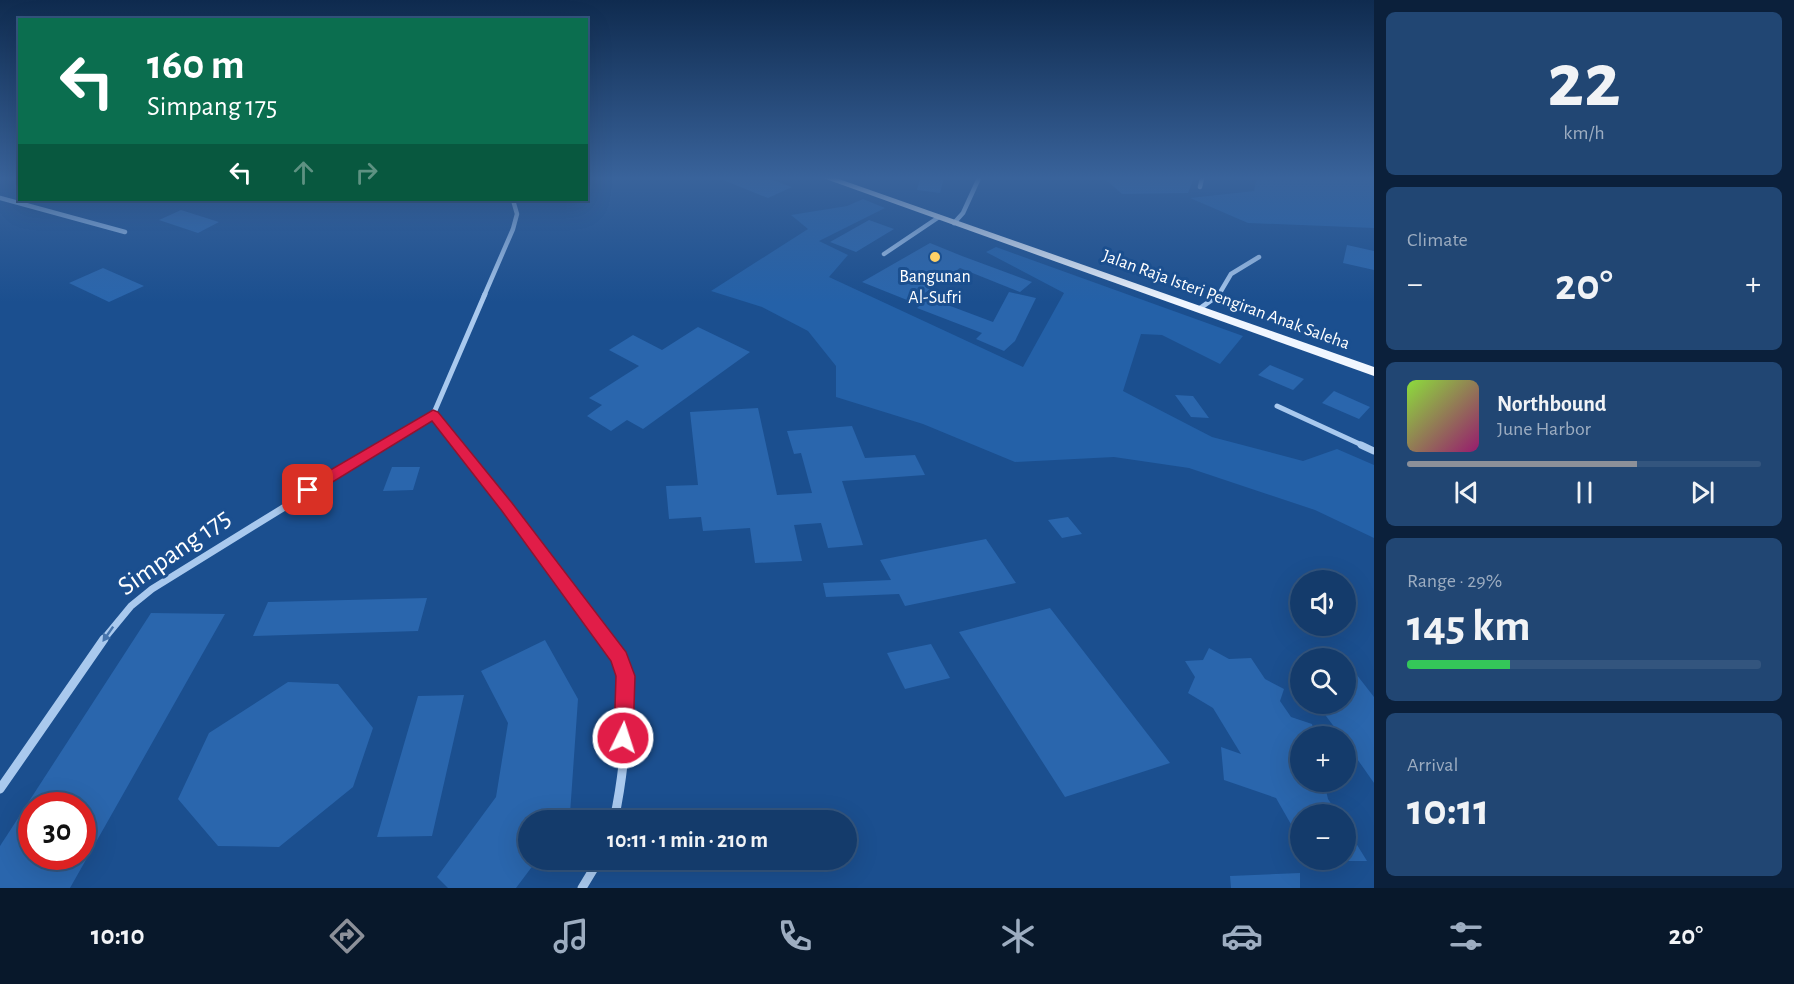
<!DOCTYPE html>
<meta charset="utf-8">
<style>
:root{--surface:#143b6b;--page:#214673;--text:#f1f3f6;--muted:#9dadc1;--line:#33557e;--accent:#8c9099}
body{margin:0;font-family:"Alegreya Sans",sans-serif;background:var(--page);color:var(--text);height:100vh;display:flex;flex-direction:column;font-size:22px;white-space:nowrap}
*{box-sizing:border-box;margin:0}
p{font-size:20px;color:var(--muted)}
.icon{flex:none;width:33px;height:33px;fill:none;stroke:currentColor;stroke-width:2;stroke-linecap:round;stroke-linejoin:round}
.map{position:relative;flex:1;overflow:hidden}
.details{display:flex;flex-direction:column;gap:12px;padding:12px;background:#0b203b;width:420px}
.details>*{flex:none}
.guide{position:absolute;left:18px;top:18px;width:570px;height:183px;border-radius:0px;box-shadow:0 6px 24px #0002,0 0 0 2px var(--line);background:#0b6e4f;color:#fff;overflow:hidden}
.controls{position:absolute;left:1290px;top:570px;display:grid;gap:12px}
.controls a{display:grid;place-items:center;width:66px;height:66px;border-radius:50%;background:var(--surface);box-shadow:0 6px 24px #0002,0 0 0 2px var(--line);font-size:30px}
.speed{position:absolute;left:18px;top:792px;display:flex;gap:12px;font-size:30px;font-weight:700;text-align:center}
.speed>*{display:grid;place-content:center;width:78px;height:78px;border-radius:50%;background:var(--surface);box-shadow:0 6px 24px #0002,0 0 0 2px var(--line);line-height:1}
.speed .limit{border:9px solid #d22;background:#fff;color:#111}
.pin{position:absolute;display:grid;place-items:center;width:51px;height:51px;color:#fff;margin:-26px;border-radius:12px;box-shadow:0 3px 9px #0006}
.me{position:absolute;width:66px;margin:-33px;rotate:4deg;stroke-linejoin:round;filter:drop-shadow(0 0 4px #0008)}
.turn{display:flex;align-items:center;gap:21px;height:126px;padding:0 30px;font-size:27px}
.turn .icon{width:78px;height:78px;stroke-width:2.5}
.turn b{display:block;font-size:42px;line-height:51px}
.lanes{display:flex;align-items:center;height:57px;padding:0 30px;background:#0003;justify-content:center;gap:30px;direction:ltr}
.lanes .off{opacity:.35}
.big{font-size:45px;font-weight:700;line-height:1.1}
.details .tile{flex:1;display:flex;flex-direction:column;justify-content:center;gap:9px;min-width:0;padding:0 21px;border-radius:9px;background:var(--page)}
.details .dial{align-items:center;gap:0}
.dial b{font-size:78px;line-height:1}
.song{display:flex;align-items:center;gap:18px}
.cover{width:72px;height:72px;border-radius:9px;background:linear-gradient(135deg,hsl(90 70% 55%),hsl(320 70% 35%))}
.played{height:6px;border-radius:3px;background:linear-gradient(90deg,var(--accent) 65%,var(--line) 65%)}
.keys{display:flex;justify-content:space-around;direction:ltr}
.heat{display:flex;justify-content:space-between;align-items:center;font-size:33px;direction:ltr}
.charge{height:9px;border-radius:4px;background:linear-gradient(90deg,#34c759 29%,var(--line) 0)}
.trip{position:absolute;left:518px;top:810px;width:339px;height:60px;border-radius:30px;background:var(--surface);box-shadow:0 6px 24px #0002,0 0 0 2px var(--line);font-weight:700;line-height:60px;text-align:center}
.menu{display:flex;height:96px;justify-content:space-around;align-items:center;background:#08182b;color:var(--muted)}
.menu .icon{width:42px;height:42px}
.menu .current{color:var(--accent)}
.menu b{font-size:27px;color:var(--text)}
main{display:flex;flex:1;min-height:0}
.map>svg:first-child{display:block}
.green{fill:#2461a8}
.building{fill:#2a66ad;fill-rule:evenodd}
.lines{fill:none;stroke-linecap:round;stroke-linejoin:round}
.street-far3{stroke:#a9c9ee;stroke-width:4.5}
.street-far2{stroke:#a9c9ee;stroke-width:5}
.street-far1{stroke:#a9c9ee;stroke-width:7}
.street{stroke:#a9c9ee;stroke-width:9}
.primary{fill:#f0f6ff;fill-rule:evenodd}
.oneway{fill:#4674ac}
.route{fill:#e11d48;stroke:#92132f;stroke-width:1.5}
.poi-dot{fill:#ffd166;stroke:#1b4f8f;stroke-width:2}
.labels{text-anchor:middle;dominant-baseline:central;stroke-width:6;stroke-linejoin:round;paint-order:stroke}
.far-poi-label{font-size:18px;fill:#fff;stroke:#1b4f8f}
.far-street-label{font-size:18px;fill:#fff;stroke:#1b4f8f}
.near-street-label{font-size:27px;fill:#fff;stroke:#1b4f8f}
</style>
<main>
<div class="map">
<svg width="1374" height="888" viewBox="0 0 1374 888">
<rect width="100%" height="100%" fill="#1b4f8f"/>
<path class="green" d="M 1257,178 L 1374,178 L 1374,228 L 1248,223 L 1190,198 L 1254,191 Z
M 863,199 L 885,208 L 819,241 L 848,255 L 829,277 L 1023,367 L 1064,293 L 986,252 L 996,247 L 1243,336 L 1220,364 L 1162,335 L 1141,334 L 1123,391 L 1212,437 L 1303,461 L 1337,449 L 1374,465 L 1374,538 L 1315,510 L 1189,468 L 1114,457 L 1015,462 L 923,424 L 836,397 L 836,366 L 808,331 L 762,307 L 711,291 L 808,229 L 791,215 L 847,206 Z"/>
<path class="building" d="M 718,178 L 767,178 L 792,187 L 768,198 Z
M 920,178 L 944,178 L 940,193 L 917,190 Z
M 1104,178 L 1194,178 L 1188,193 L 1122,194 Z
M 181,210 L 219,222 L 198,233 L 159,220 Z
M 869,220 L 894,229 L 856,252 L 830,242 Z
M 930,243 L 962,256 L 1032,282 L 1020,292 L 960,268 L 912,302 L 862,282 Z
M 1347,245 L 1374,251 L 1374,270 L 1343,263 Z
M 103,268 L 144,286 L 109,302 L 69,283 Z
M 1009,292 L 1036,298 L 1015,341 L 1004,351 L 976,339 L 982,333 L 917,308 L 929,298 L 993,322 Z
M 698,327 L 750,352 L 643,429 L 627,420 L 611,431 L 587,416 L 602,405 L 589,398 L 639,366 L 609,350 L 633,335 L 662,350 Z
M 1270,365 L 1304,379 L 1293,390 L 1258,375 Z
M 1334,391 L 1370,407 L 1359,419 L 1322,403 Z
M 1175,395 L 1193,396 L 1209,418 L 1191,417 Z
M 758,408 L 777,495 L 812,493 L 801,453 L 794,454 L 787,431 L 852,426 L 865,458 L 915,455 L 925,475 L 842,481 L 863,545 L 828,548 L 821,523 L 794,525 L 802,561 L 755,563 L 750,528 L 703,531 L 701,517 L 669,519 L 666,486 L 698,485 L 690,412 Z
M 392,467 L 420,467 L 413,490 L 383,491 Z
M 1068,517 L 1082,534 L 1062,538 L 1048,520 Z
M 986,539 L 1016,583 L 905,606 L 899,594 L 826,597 L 823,583 L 891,580 L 880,560 Z
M 427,598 L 418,631 L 253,636 L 268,602 Z
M 1050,608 L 1170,763 L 1065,797 L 959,632 Z
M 151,613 L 225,614 L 70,888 L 0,888 L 0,846 ZM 32,806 L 82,806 L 82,856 L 32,856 Z
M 545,640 L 578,699 L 570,814 L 565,820 L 528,820 L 528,860 L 537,860 L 516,888 L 448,888 L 437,877 L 496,797 L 508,723 L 481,671 Z
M 931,644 L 950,678 L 905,689 L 887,653 Z
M 1209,648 L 1229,659 L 1251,658 L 1265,679 L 1284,689 L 1280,701 L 1291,717 L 1312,724 L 1315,736 L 1300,736 L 1300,782 L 1324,782 L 1328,799 L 1338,814 L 1300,814 L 1300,840 L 1276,798 L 1224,780 L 1221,747 L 1241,754 L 1213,708 L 1188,693 L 1195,677 L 1185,661 L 1203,660 Z
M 1346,661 L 1374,697 L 1374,783 L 1346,743 L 1346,736 L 1341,736 L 1317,704 L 1346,704 Z
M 288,682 L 338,684 L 373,728 L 353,787 L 279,847 L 218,846 L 178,799 L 209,733 Z
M 464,695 L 432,836 L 377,837 L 418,696 Z
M 1346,827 L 1367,861 L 1346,861 Z
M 1300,873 L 1300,888 L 1231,888 L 1230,876 Z"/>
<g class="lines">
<path class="street-far3" d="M 1200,187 L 1202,178
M 0,198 L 125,232
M 954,223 L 963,213 L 979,178
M 884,254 L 939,217
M 484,296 L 513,229 L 517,214 L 513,200
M 1218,296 L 1231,274 L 1259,257"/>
<path class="street-far2" d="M 1199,309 L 1220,294
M 1277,406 L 1364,446
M 433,415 L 458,446
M 382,446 L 433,415 L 485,294"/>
<path class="street-far1" d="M 457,445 L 507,507 L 606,640
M 1361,445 L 1374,451
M 103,640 L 131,606 L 152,589 L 385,445"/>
<path class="street" d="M 605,639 C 609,645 615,651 619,657 C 635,691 622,783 614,820
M 0,789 L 104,639
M 582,888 L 599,860"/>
<path class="primary" d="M 823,178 L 836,178 L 1374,367 L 1374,376 Z"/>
</g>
<defs><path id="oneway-solid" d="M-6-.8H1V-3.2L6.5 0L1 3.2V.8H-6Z" transform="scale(1.5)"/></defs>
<use class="oneway" href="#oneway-solid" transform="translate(108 634) rotate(125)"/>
<linearGradient id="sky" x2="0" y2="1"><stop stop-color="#0f2b4f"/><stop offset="0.59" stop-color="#39639b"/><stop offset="1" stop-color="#39639b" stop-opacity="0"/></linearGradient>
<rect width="1374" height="302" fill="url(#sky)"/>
<path class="route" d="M 433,410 L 438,412 L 512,503 L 626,652 L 635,676 L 633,738 L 630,745 L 623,748 L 616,745 L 614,738 L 616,676 L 611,661 L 502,511 L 432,421 L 313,494 L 303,494 L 301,490 L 303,486 Z"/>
<circle class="poi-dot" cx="935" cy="257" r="6"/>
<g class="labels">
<g class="far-poi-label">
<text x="935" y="277">Bangunan<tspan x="935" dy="21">Al-Sufri</tspan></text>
</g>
<g class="far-street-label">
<text transform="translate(1226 300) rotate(20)">Jalan Raja Isteri Pengiran Anak Saleha</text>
</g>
<g class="near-street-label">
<text transform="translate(174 552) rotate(-35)">Simpang 175</text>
</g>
</g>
</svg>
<div class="controls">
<a><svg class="icon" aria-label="sound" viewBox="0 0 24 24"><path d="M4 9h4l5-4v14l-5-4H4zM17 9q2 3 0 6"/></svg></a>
<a><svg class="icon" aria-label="search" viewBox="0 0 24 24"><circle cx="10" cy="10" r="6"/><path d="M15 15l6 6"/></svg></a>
<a>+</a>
<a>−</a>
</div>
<div class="speed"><div class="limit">30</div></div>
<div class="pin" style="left:308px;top:490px;background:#d93025"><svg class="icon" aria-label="arrive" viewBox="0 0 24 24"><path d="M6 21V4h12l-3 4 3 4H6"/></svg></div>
<svg class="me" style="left:623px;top:738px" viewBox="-20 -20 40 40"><circle r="17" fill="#e11d48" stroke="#fff" stroke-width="3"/><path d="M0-11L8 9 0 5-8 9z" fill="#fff"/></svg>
<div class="trip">10:11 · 1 min · 210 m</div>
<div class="guide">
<div class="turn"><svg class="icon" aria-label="left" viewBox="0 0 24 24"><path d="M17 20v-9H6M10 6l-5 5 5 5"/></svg><div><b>160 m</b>Simpang 175</div></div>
<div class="lanes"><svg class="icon" aria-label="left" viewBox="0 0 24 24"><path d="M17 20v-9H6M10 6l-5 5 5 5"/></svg><svg class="icon off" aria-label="ahead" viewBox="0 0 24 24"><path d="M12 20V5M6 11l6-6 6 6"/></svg><svg class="icon off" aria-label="right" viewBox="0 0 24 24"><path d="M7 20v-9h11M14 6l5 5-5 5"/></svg></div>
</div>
</div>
<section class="details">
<div class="tile dial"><b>22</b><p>km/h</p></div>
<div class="tile"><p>Climate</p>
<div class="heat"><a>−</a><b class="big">20°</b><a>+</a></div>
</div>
<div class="tile">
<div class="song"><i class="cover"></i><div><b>Northbound</b><p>June Harbor</p></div></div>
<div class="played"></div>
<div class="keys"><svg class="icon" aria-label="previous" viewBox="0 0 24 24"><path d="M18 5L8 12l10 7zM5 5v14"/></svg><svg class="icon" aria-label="pause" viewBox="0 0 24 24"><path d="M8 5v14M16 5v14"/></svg><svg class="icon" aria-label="next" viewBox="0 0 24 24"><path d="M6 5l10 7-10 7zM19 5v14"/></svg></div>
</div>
<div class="tile"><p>Range · 29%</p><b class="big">145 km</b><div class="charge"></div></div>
<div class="tile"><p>Arrival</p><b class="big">10:11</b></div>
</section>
</main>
<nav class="menu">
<b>10:10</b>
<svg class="icon current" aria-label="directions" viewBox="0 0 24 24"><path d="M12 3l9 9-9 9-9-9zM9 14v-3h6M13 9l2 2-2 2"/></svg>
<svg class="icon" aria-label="music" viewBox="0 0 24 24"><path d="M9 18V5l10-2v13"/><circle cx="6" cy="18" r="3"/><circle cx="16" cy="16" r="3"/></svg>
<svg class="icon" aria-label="phone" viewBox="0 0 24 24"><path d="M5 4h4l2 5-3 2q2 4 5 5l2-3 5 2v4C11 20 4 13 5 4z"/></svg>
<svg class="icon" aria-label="climate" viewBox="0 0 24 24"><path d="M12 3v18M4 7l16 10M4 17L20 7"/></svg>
<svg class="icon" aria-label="car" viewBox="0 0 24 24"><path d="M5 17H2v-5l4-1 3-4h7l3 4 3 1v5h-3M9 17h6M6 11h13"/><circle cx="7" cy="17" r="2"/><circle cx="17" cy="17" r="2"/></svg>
<svg class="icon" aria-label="filters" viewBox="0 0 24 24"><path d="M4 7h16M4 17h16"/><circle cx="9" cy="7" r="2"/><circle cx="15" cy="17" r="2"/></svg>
<b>20°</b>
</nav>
